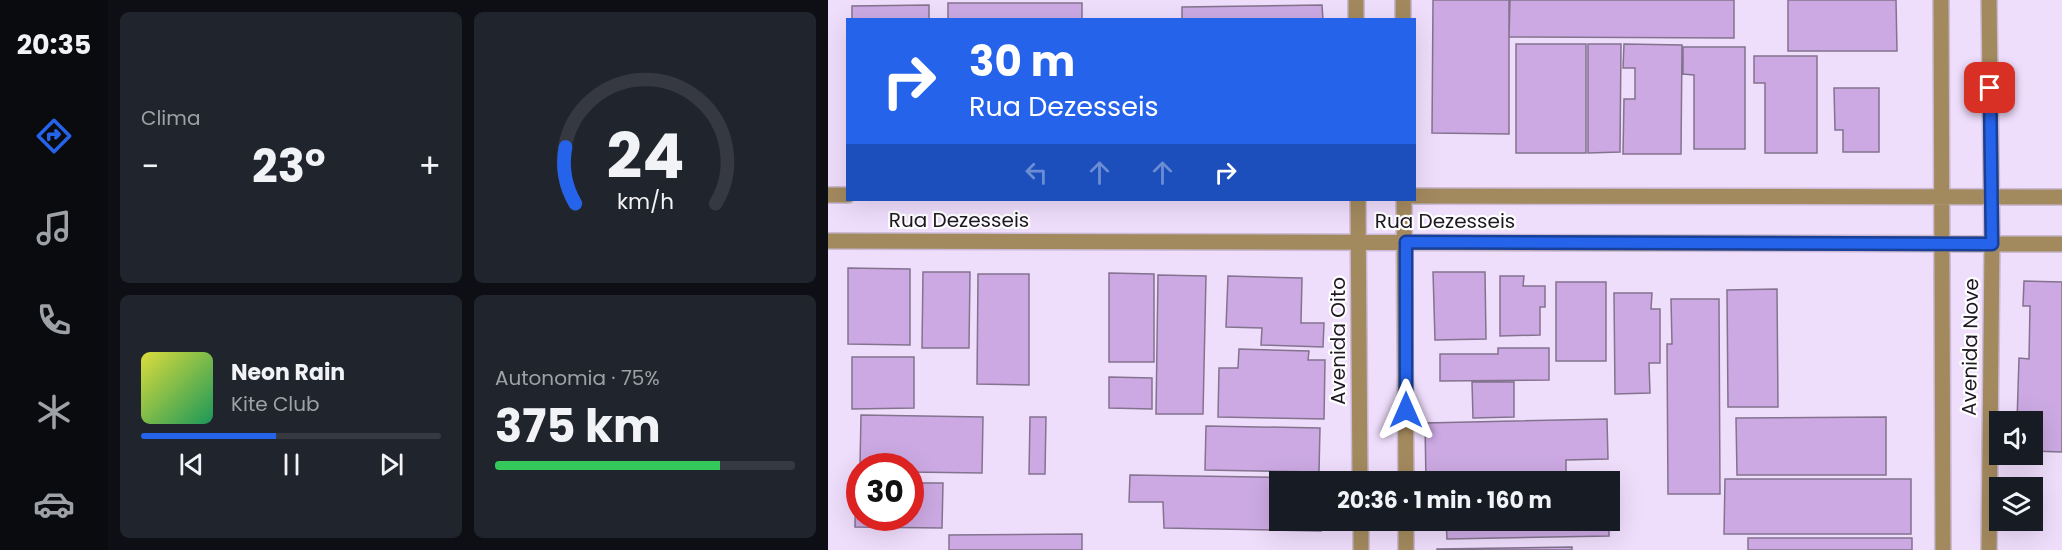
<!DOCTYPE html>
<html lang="pt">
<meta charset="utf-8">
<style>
:root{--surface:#171b24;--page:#20242c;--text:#f1f3f6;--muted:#9ea1a6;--line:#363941;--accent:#2563eb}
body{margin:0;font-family:Poppins,sans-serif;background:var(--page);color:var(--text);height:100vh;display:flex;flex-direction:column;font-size:22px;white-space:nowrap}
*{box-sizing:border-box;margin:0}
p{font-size:20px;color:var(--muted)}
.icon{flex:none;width:33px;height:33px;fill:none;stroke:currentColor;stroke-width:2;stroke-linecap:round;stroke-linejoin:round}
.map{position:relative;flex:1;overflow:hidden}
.side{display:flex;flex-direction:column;gap:12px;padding:12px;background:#0d0f14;width:720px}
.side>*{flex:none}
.banner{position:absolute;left:18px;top:18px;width:570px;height:183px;border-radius:0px;box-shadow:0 6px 24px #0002;background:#2563eb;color:#fff;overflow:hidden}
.controls{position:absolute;left:1161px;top:411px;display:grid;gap:12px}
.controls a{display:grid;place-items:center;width:54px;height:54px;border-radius:0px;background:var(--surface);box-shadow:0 6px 24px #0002;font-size:30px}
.speed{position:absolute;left:18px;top:453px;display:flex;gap:12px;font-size:30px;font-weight:700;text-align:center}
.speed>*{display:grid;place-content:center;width:78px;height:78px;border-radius:50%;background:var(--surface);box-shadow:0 6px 24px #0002;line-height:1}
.speed .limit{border:9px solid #d22;background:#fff;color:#111}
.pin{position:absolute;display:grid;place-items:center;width:51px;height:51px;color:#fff;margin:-26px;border-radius:12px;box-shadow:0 3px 9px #0006}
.me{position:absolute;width:66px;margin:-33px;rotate:0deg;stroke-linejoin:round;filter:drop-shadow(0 0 4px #0008)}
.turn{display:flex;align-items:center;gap:21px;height:126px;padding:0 24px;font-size:27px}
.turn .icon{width:78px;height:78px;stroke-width:2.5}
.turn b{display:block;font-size:42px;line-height:51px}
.lanes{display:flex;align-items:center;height:57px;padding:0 24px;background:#0003;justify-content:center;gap:30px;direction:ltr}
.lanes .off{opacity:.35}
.big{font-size:45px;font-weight:700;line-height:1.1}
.side .tile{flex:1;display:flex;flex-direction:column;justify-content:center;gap:9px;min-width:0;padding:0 21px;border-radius:9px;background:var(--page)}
.side .dial{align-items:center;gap:0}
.dial svg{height:156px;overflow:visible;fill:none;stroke:var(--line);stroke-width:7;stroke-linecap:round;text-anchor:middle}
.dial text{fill:var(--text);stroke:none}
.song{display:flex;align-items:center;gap:18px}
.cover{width:72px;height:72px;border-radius:9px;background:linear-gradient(135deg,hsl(60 70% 55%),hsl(150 70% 35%))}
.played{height:6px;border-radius:3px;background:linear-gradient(90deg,var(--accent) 45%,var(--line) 45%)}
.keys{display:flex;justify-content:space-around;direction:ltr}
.heat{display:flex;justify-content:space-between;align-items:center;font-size:33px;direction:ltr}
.charge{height:9px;border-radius:4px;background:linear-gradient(90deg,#34c759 75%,var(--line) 0)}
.side .tiles{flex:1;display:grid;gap:12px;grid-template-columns:repeat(2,1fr)}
.trip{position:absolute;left:441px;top:471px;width:351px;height:60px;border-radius:0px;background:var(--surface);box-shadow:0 6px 24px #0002;font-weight:700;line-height:60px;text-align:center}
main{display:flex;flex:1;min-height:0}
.tabs{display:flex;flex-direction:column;width:108px;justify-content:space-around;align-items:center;background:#090b0e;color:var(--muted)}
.tabs .icon{width:42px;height:42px}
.tabs .active{color:var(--accent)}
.tabs b{font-size:27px;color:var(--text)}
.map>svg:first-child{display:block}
.building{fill:#cca9e3;stroke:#83738e;stroke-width:1.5}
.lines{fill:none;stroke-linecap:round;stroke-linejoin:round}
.minor-casing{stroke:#cabad5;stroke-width:18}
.minor{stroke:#a3895e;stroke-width:15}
.route-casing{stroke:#184099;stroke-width:15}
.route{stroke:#2563eb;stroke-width:10}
.labels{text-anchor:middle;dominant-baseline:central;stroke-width:4.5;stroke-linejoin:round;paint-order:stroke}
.street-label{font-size:20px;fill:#1f1823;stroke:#fff}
</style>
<main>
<nav class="tabs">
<b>20:35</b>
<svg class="icon active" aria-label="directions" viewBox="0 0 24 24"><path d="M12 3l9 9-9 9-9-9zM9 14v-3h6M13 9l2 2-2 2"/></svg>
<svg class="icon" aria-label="music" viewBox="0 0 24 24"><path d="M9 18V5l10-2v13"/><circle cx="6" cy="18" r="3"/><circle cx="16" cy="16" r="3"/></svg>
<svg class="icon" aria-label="phone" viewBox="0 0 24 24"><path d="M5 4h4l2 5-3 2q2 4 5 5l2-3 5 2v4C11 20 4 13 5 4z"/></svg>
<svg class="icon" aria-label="climate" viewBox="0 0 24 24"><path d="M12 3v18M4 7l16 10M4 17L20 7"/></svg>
<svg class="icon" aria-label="car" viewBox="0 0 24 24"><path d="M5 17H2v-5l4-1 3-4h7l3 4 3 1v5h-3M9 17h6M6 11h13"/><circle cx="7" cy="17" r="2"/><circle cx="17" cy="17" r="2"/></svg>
</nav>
<section class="side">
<div class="tiles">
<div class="tile"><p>Clima</p>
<div class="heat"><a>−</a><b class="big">23°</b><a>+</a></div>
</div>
<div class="tile dial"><svg viewBox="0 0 100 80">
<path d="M14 69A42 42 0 1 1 86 69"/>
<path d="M14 69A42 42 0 0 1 9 40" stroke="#2563eb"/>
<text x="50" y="56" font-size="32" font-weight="700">24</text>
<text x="50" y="72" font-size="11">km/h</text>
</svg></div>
<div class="tile">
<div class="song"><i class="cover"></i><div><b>Neon Rain</b><p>Kite Club</p></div></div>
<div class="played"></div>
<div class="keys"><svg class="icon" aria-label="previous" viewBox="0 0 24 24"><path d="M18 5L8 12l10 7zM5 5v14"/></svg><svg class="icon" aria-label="pause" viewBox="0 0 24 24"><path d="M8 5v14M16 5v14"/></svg><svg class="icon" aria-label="next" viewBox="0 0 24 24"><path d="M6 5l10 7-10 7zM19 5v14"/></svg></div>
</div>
<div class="tile"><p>Autonomia · 75%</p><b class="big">375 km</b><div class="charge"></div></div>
</div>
</section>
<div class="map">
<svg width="1234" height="550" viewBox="0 0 1234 550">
<rect width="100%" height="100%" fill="#efddfc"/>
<path class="building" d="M 605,0 L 681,0 L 681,134 L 604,133 Z
M 682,0 L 906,0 L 906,38 L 681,37 Z
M 960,0 L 1068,0 L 1069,51 L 960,51 Z
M 120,3 L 254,3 L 254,20 L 120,20 Z
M 101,5 L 101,20 L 24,20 L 24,6 Z
M 494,5 L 495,20 L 354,20 L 354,7 Z
M 688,44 L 758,44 L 758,153 L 688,153 Z
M 760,44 L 793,44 L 792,152 L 760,153 Z
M 796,44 L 854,45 L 853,154 L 795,154 L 796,99 L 807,99 L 807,68 L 795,68 Z
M 855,47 L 917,47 L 917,149 L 866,149 L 866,75 L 855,74 Z
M 926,56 L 989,56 L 989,153 L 937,153 L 937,83 L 926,83 Z
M 1006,88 L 1051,88 L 1051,152 L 1015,152 L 1015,130 L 1007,130 Z
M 20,268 L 82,269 L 82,345 L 20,344 Z
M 95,272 L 142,272 L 141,348 L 94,348 Z
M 605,272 L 657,272 L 658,339 L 607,340 Z
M 281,273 L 326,274 L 326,362 L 281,362 Z
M 150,274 L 201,274 L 201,385 L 149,384 Z
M 330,275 L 378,276 L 375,414 L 328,414 Z
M 400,276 L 474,278 L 473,323 L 496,323 L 495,347 L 433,345 L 434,328 L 398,327 Z
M 672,276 L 696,276 L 695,286 L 717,286 L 717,307 L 712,307 L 712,335 L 672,336 Z
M 1196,281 L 1234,282 L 1234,452 L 1204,451 L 1204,422 L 1189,422 L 1191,358 L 1201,359 L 1202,306 L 1195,306 Z
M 728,282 L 778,282 L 778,361 L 728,361 Z
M 949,289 L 950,407 L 900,407 L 899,290 Z
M 786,293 L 824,293 L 823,309 L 832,309 L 832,363 L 821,363 L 822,393 L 787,394 Z
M 843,299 L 891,299 L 892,494 L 840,494 L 839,344 L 844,344 Z
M 670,348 L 721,348 L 721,380 L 612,381 L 612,354 L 670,354 Z
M 411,349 L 481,351 L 480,360 L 497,360 L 496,419 L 390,417 L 391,368 L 410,368 Z
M 24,357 L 86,357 L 86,408 L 24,409 Z
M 281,377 L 324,378 L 324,409 L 281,408 Z
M 644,382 L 686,382 L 686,417 L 645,418 Z
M 33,415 L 155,417 L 154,473 L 82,472 L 82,466 L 32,466 Z
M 202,417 L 218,417 L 217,474 L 201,474 Z
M 1058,417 L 1058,475 L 909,475 L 908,418 Z
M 779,419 L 780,459 L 738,460 L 738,482 L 598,482 L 597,423 Z
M 378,426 L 492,428 L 491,472 L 377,470 Z
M 302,475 L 494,478 L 494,482 L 452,482 L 452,520 L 493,520 L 493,531 L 336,528 L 335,502 L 301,502 Z
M 897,479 L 1083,479 L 1083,534 L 896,534 Z
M 28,482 L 32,482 L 32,518 L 82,518 L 82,483 L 115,483 L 114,528 L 27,527 Z
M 618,520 L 781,520 L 781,536 L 619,539 Z
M 254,534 L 254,550 L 121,550 L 121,535 Z
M 920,538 L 1084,538 L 1084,550 L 920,550 Z
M 744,547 L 744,550 L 609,550 L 609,549 Z"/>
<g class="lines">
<defs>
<path id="minor" d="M 528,0 L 528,20
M 575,0 L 575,20
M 1113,0 L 1115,550
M 0,195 L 20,195
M 586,196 L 1234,197
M 530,200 L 532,482
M 576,200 L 578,482
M 0,241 L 1234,244
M 533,520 L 533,550
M 578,520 L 578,550
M 1161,550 L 1164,244 L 1161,0"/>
</defs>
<use href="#minor" class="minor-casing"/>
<use href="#minor" class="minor"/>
</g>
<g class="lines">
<defs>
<path id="route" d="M 578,410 L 578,242 L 1164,244 L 1162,88"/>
</defs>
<use href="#route" class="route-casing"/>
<use href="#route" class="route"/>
</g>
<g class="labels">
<g class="street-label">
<text x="131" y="220">Rua Dezesseis</text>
<text x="617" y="221">Rua Dezesseis</text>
<text transform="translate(510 341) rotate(-90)">Avenida Oito</text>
<text transform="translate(1142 347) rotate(-89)">Avenida Nove</text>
</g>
</g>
</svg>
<div class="controls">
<a><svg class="icon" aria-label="sound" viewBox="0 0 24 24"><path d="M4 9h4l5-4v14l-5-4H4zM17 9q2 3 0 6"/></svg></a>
<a><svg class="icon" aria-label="layers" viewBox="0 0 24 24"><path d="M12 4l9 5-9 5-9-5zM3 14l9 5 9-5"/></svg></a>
</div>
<div class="speed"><div class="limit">30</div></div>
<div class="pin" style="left:1162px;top:88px;background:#d93025"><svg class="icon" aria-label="arrive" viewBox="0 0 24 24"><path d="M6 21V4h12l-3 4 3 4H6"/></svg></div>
<svg class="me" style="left:578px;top:410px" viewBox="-20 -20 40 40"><path d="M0-17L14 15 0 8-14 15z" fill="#2563eb" stroke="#fff" stroke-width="4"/></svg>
<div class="trip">20:36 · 1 min · 160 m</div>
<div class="banner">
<div class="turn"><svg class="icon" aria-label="right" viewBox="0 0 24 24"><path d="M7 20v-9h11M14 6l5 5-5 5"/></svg><div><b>30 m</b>Rua Dezesseis</div></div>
<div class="lanes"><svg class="icon off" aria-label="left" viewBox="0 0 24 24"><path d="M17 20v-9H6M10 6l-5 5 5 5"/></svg><svg class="icon off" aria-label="ahead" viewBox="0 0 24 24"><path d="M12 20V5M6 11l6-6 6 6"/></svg><svg class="icon off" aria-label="ahead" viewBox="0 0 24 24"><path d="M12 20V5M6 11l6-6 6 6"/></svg><svg class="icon" aria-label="right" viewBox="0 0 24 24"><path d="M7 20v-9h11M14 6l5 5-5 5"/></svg></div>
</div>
</div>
</main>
